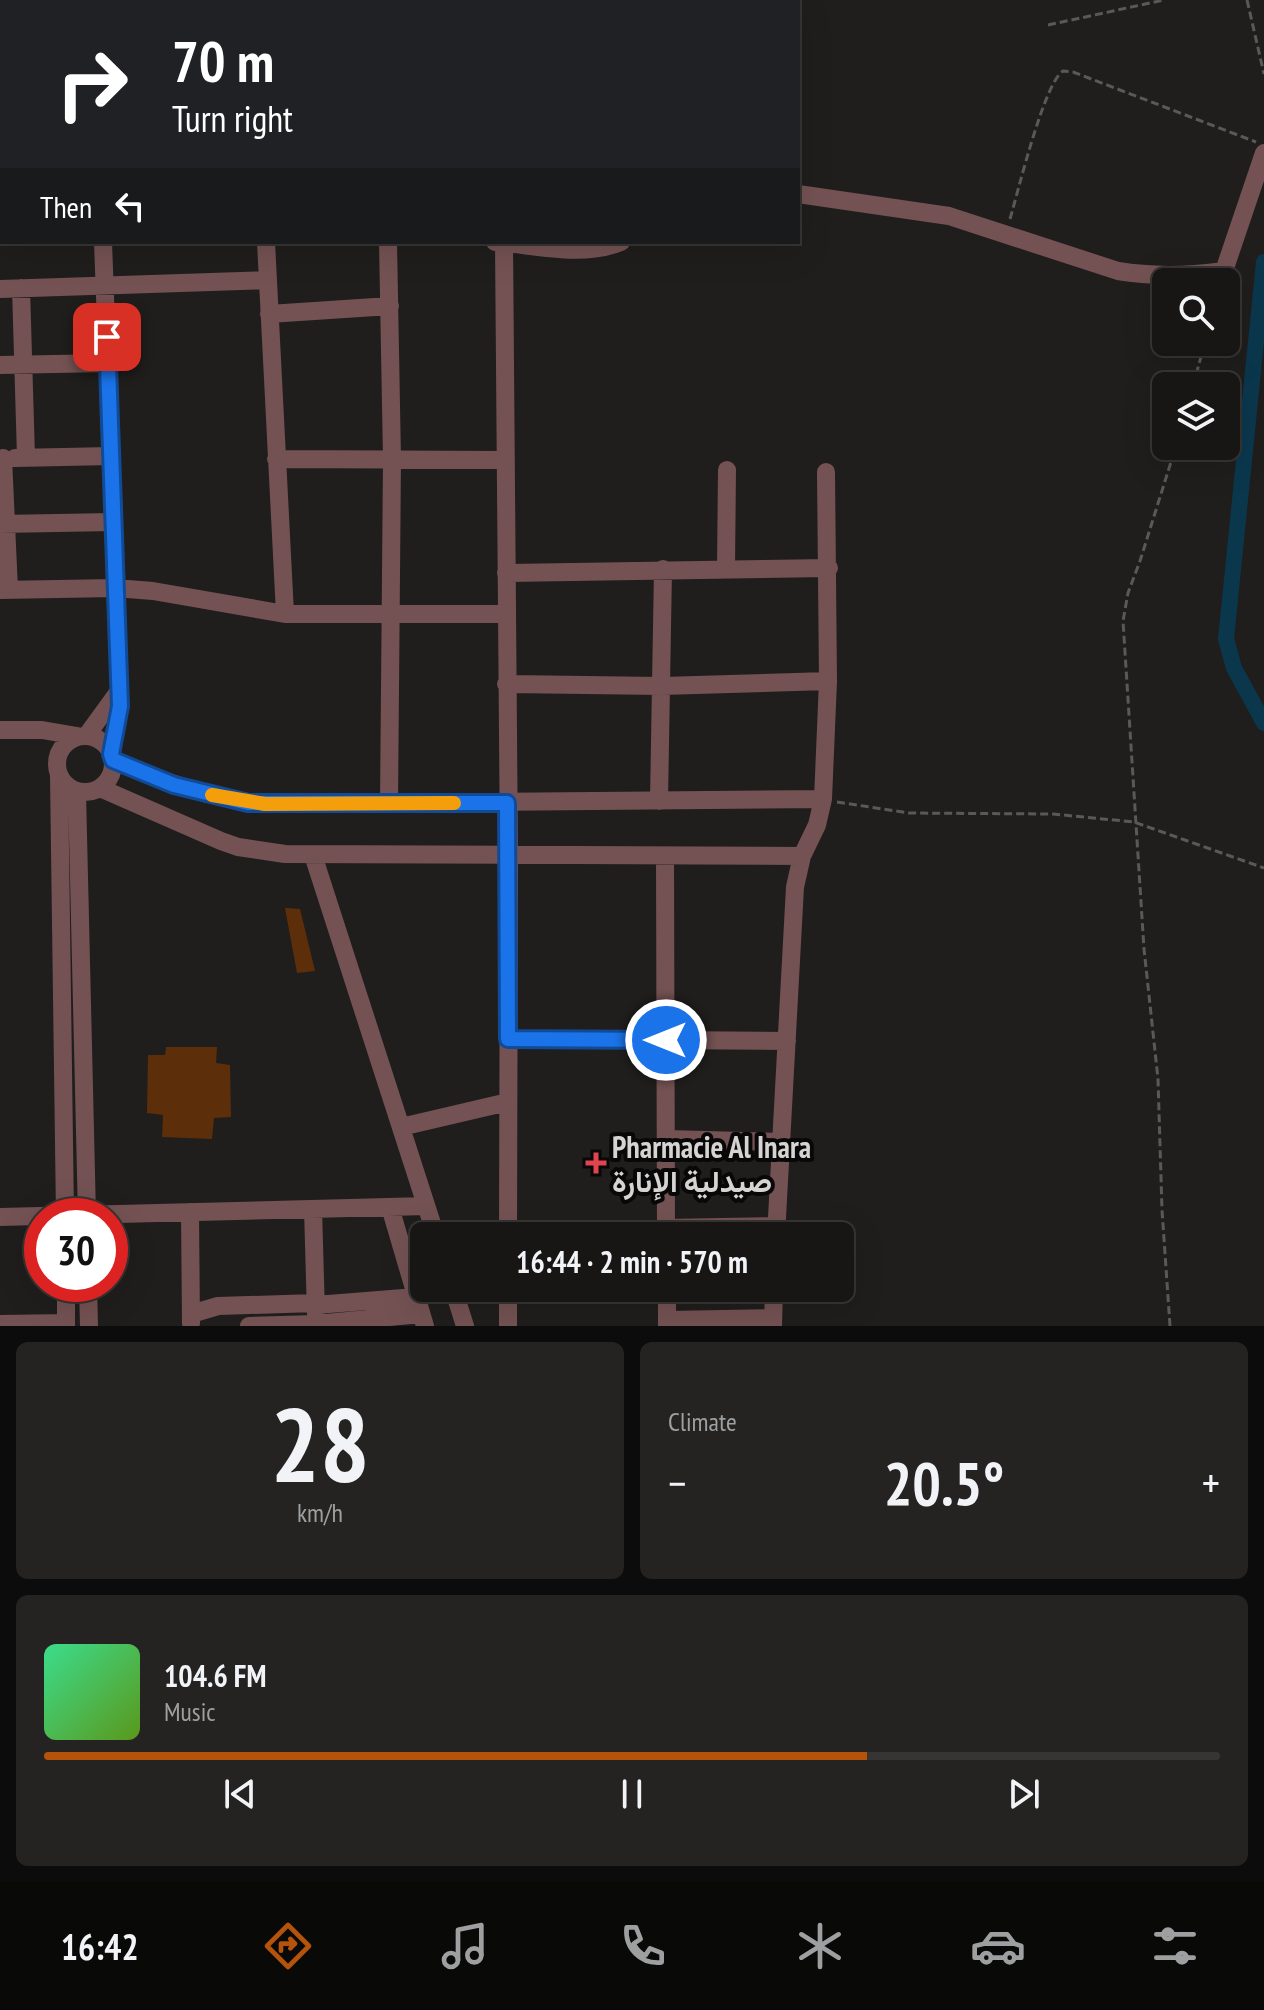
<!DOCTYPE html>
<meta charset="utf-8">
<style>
:root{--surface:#171615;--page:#242322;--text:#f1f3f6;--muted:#9e9fa0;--line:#363534;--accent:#b45309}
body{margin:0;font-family:"PT Sans Narrow",Vazirmatn,sans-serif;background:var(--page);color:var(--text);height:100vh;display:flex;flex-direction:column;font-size:30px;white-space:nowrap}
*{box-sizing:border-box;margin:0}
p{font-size:26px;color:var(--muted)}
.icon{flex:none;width:44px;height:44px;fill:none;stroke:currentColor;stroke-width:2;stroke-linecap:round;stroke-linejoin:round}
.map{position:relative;height:1326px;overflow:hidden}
.drawer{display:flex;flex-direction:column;gap:16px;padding:16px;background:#0d0c0c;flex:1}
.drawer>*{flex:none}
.banner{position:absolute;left:0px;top:0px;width:800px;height:244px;box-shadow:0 8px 32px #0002,0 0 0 2px var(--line);background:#202124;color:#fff;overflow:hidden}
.buttons{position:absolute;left:1152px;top:268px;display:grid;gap:16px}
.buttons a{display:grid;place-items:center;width:88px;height:88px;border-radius:12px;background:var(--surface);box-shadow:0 8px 32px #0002,0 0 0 2px var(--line);font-size:40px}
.speed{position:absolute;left:24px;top:1198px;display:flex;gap:16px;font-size:40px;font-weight:700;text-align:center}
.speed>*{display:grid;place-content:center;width:104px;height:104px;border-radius:50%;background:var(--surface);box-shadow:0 8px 32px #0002,0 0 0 2px var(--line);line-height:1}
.speed .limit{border:12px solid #d22;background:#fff;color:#111}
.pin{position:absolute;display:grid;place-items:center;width:68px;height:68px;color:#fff;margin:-34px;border-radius:16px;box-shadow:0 4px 12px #0006}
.me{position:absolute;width:88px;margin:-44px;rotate:270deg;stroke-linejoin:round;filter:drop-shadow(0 0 6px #0008)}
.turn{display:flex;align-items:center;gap:28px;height:168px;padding:0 40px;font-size:36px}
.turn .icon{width:104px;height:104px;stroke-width:2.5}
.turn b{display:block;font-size:56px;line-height:68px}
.then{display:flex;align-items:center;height:76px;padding:0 40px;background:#0003;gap:16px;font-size:30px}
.big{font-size:60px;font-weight:800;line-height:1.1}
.drawer .widget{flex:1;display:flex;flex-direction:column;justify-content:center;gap:12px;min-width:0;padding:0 28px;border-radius:12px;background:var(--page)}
.drawer .dial{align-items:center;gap:0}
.dial b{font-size:104px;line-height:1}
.song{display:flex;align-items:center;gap:24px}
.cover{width:96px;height:96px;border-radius:12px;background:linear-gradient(135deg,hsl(150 70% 55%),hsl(90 70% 35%))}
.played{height:8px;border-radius:4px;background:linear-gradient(90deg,var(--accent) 70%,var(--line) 70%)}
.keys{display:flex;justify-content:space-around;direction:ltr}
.heat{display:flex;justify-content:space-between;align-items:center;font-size:44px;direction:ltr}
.drawer .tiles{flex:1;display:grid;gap:16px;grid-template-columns:1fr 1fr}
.widget:last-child{grid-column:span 2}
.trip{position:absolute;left:410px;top:1222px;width:444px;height:80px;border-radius:12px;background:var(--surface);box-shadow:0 8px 32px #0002,0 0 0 2px var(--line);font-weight:800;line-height:80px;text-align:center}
.menu{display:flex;height:128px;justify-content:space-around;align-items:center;background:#090908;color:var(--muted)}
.menu .icon{width:56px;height:56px}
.menu .selected{color:var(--accent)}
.menu b{font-size:36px;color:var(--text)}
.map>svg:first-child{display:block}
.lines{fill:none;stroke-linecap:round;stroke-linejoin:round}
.canal{stroke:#0b374d;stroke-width:16}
.building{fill:#5c2f0a}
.path{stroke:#5a5957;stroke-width:3;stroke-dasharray:8 4;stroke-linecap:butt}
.minor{stroke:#745253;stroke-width:18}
.route-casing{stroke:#114b97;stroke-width:20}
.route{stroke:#1a73e8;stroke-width:14}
.slow{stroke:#f59e0b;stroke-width:14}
.health-dot{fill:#e0444e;stroke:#090808;stroke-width:3}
.labels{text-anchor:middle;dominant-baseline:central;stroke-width:8;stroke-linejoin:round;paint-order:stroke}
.poi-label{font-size:30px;font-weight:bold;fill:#d5d4d3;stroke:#090808;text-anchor:start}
</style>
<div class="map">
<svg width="1264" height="1326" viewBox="0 0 1264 1326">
<rect width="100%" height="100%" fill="#1f1e1c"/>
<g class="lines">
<path class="canal" d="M 1264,262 L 1226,639 L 1234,668 L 1264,723"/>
</g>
<path class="building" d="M 285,908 L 300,909 L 315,971 L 297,973 Z
M 166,1047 L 217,1047 L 216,1063 L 230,1065 L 231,1117 L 214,1118 L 212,1139 L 162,1137 L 163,1115 L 147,1113 L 148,1055 L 165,1055 Z"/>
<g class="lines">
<path class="path" d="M 1247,0 L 1264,74
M 1048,25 L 1164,0
M 1010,219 C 1018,192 1044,83 1063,71 L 1073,72 L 1256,142
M 1193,386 L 1205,342
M 837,802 L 909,813 L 1053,814 L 1134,822 L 1264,868
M 1170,1326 L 1162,1210 L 1158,1079 L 1144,949 L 1123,621 L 1128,593 L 1140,561 L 1176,446"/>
<path class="minor" d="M 8,0 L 8,2
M 95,0 L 95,2
M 365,0 L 368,2
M 798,194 L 949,216 L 1118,271 C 1154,277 1187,276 1224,271 L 1264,153
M 0,208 L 2,208
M 103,242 L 120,706 L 111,754
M 266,242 L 285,614 L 505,614
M 388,242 L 392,459 L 389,804
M 495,242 C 534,245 583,258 621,242
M 504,242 L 509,855 L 508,1236
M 21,288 L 26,457
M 0,289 L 268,280
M 269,314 L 390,306
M 0,365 L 108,363
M 3,458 L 9,590
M 15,458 L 111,456
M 276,459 L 504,460
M 0,524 L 113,522
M 726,568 L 727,470
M 506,573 L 829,568
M 0,590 L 115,588 L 153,591 L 285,614
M 506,684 L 662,686 L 828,681
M 0,730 L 42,730 L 77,736
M 87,735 L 119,691
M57 764a28 28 0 1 1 56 0a28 28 0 1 1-56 0Z
M 113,760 C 162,782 212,799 265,804 L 823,799
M 59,776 L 65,1216
M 100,788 L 221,841 L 238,847 L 285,854 L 802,856
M 77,792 L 87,1216
M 659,801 L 663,569
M 313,855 L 436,1236
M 665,857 L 666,1236
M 508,1039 L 787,1041
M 401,1127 L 508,1102
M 666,1139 L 781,1142
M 390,1207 L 425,1326
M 313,1209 L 316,1314
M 190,1212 L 191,1323
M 0,1217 L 426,1206
M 435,1232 L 776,1226
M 776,1236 L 795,887 L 802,856 L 817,825 L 823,799 L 828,681 L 826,472
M 66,1284 L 66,1326
M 88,1284 L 89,1326
M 453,1288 L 465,1326
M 667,1288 L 667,1326
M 316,1305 L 416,1297
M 191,1314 L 218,1306 L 315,1303
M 667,1320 L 773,1318
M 0,1324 L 66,1323
M 249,1326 L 316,1324 L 421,1314
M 508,1326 L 508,1288
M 773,1326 L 774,1288"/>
</g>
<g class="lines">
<defs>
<path id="route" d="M 107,337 L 120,706 L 111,754 L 113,760 L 174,785 L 248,803 L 507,803 L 508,1039 L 666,1040"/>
</defs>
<use href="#route" class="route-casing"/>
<use href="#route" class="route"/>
<path class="slow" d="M 212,795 L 265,804 L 454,803"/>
</g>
<path class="health-dot" d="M592 1151h8v8h8v8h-8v8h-8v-8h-8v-8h8z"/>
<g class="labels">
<g class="poi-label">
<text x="612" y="1146">Pharmacie Al Inara<tspan x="612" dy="34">صيدلية الإنارة</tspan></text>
</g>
</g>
</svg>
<div class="buttons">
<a><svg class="icon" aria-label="search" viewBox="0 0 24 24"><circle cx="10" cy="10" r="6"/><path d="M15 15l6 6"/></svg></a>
<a><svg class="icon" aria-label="layers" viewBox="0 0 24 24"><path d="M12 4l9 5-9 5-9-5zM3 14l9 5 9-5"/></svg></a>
</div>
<div class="speed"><div class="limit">30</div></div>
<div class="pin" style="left:107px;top:337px;background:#d93025"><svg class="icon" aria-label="arrive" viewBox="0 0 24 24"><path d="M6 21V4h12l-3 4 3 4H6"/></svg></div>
<svg class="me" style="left:666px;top:1040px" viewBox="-20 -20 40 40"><circle r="17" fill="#1a73e8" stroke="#fff" stroke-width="3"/><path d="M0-11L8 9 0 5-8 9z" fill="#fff"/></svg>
<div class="trip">16:44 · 2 min · 570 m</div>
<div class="banner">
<div class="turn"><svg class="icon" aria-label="right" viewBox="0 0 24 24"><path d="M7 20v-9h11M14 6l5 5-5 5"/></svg><div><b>70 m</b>Turn right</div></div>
<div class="then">Then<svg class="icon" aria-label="left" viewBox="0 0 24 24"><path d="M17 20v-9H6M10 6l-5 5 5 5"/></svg></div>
</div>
</div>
<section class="drawer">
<div class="tiles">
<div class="widget dial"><b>28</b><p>km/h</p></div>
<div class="widget"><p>Climate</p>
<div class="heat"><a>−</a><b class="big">20.5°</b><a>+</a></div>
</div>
<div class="widget">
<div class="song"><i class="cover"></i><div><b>104.6 FM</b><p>Music</p></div></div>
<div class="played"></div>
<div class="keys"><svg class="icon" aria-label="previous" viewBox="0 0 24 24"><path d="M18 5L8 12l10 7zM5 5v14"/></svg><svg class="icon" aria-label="pause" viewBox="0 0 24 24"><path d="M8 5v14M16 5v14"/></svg><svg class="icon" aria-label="next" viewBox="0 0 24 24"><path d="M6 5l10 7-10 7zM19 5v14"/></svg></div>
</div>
</div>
</section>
<nav class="menu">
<b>16:42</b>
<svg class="icon selected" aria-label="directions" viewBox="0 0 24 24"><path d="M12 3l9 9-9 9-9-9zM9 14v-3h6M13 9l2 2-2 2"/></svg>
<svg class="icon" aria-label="music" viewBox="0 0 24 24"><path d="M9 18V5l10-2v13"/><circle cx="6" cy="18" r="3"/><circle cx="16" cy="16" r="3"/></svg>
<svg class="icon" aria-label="phone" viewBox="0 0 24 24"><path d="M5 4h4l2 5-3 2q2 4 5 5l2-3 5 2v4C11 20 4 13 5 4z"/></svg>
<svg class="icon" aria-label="climate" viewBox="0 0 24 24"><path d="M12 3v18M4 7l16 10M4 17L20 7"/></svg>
<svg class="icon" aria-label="car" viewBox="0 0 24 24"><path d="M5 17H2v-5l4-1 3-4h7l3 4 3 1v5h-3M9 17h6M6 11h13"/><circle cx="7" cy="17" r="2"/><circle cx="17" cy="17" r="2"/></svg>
<svg class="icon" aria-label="filters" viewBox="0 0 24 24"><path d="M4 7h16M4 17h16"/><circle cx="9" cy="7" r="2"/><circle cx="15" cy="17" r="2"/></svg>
</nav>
